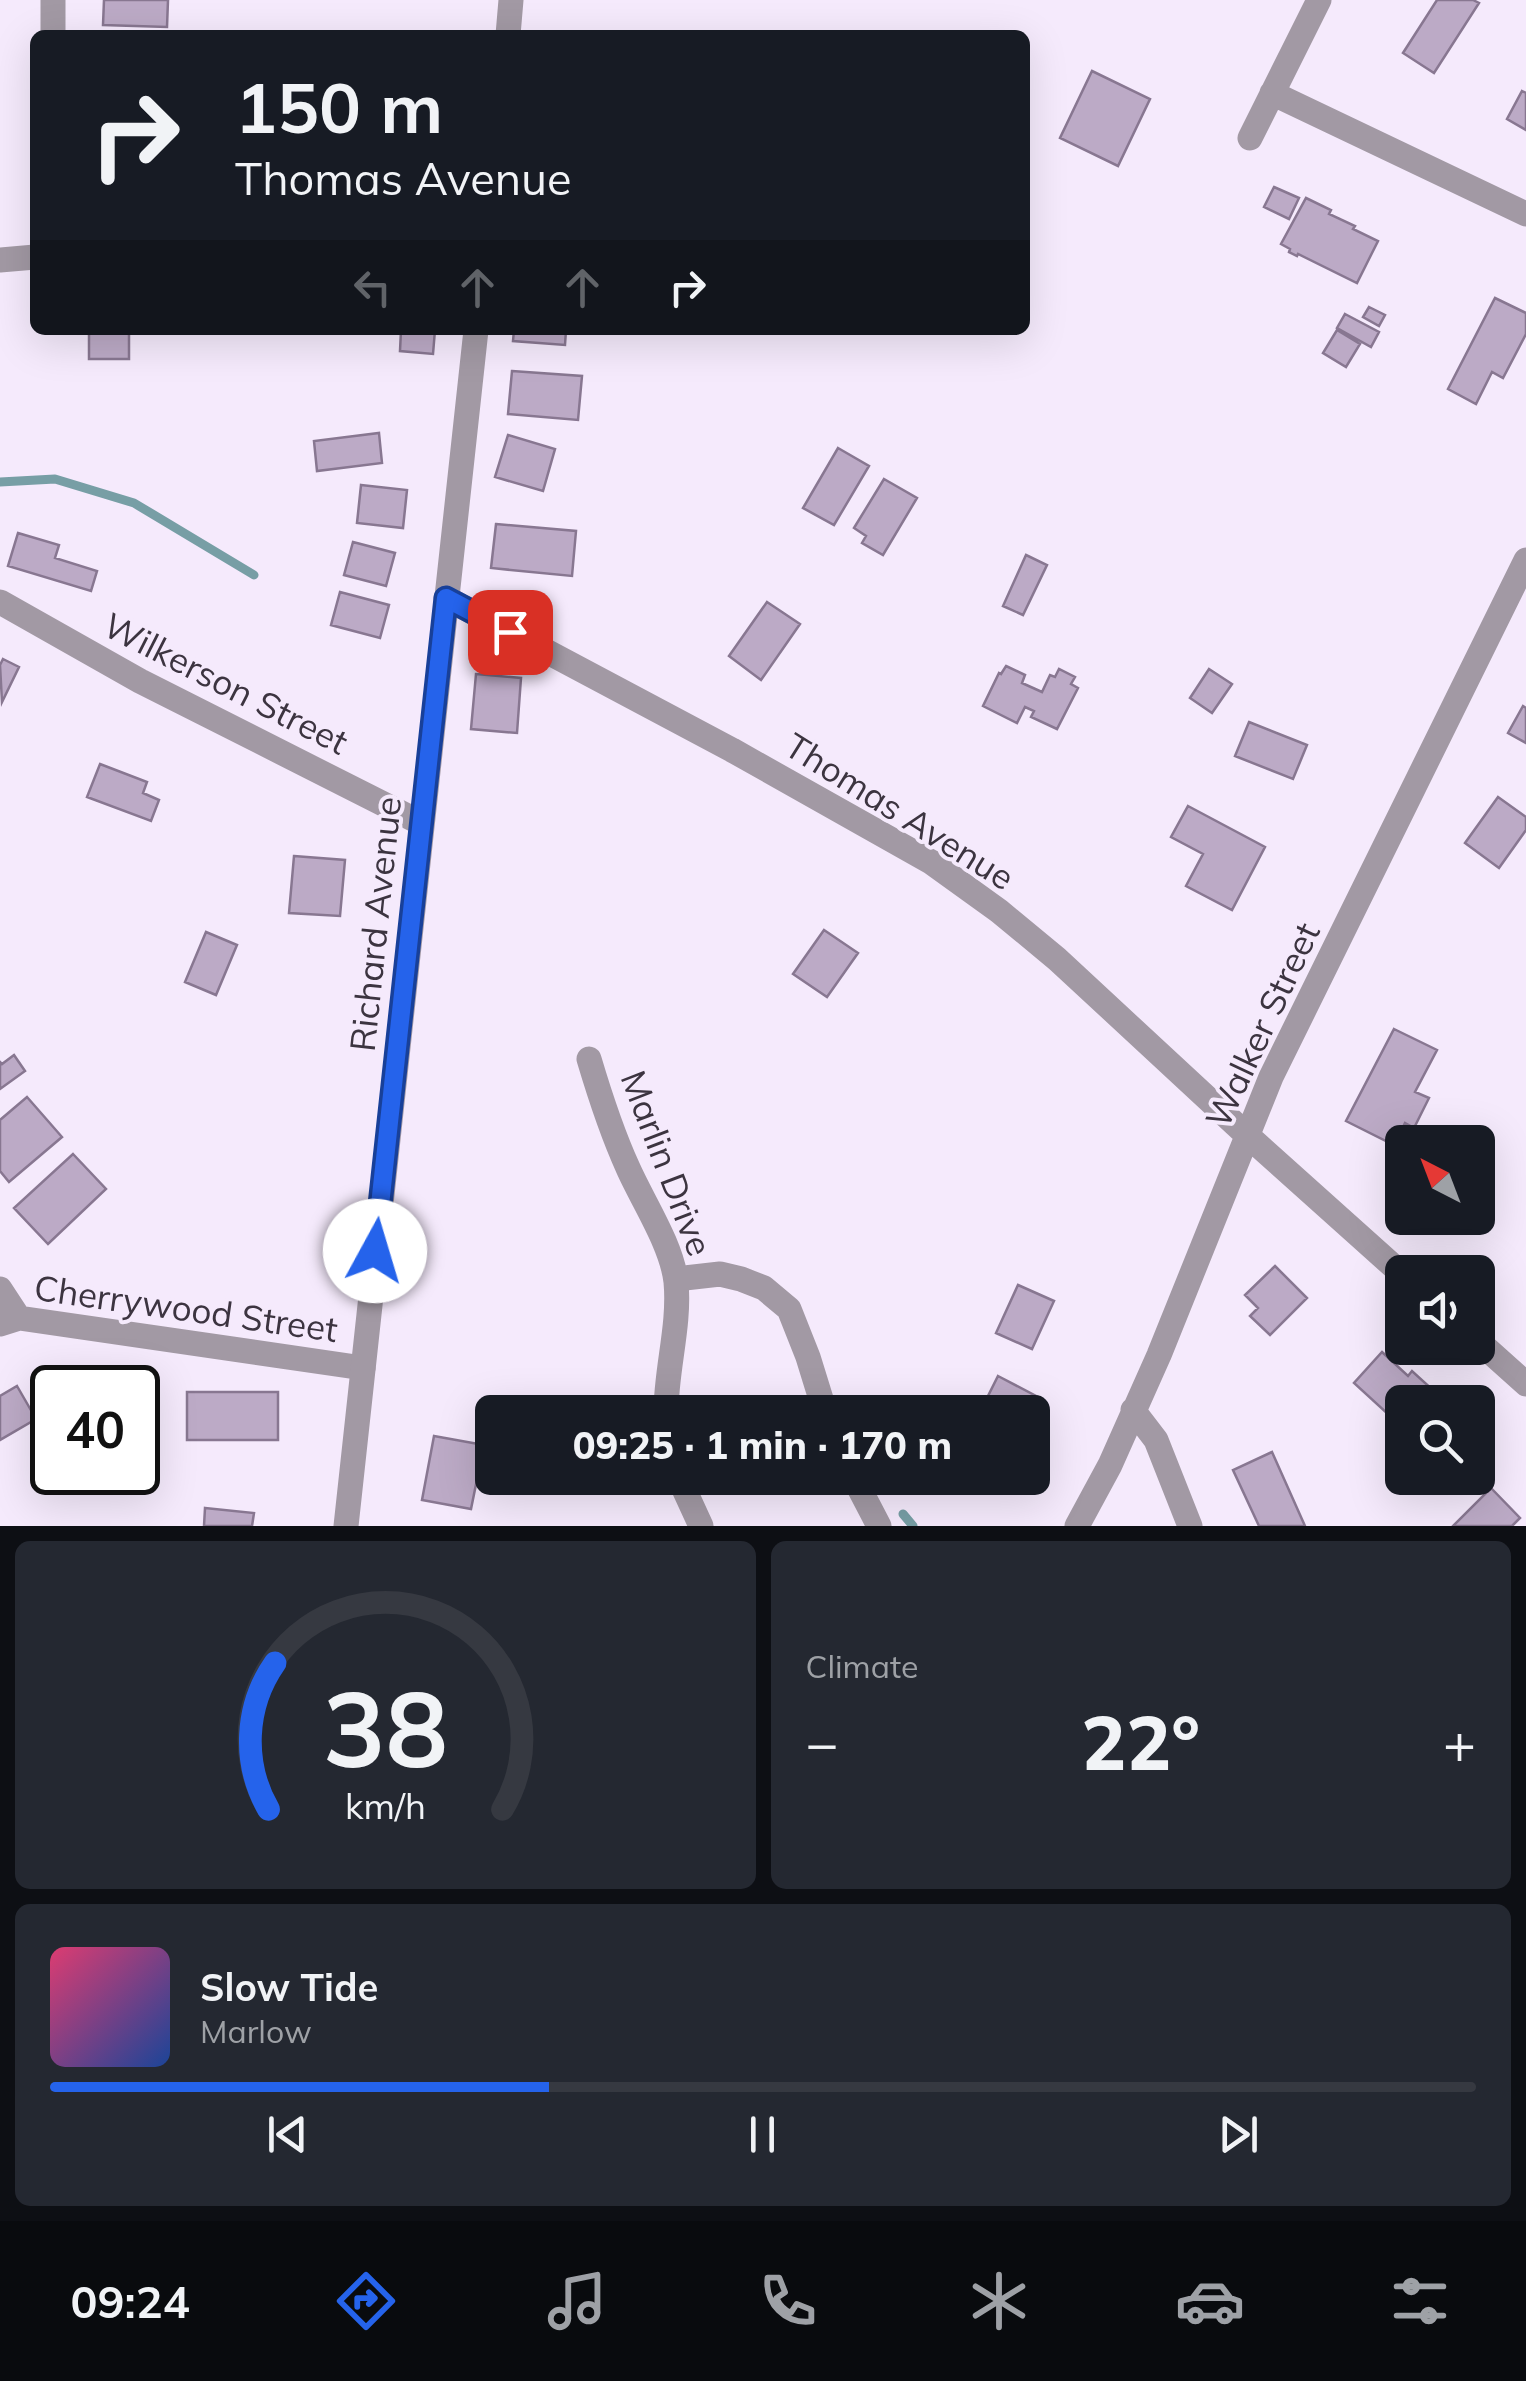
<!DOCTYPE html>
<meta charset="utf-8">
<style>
:root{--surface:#171b24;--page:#242831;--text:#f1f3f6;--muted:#9ea1a6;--line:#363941;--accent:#2563eb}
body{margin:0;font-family:Mulish,sans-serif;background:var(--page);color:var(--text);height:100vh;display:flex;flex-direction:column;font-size:38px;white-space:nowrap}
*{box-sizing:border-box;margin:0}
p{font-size:32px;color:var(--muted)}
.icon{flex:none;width:55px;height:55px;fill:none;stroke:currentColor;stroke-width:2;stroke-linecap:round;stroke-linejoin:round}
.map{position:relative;height:1526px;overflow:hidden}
.drawer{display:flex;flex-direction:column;gap:15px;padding:15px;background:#0d0f14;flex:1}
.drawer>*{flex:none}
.top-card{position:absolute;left:30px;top:30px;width:1000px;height:305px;border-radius:15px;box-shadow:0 10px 40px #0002;background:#171b24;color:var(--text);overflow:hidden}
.needle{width:65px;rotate:318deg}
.tools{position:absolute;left:1385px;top:1125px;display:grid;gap:20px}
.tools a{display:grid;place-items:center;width:110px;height:110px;border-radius:15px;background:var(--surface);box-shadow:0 10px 40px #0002;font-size:50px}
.speed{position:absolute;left:30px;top:1365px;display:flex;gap:20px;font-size:50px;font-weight:700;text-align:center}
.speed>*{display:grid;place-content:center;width:130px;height:130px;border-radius:50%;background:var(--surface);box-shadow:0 10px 40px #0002;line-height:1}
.speed .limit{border:5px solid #111;border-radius:15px;background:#fff;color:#111}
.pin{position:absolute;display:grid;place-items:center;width:85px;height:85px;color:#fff;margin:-42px;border-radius:20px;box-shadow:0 5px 15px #0006}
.me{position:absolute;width:110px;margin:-55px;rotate:6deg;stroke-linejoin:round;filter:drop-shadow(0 0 8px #0008)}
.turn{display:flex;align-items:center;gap:35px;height:210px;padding:0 40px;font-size:45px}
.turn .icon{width:130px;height:130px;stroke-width:2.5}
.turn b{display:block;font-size:70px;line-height:85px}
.lanes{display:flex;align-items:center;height:95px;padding:0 40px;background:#0003;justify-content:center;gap:50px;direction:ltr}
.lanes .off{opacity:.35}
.big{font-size:75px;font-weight:800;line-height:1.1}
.drawer .widget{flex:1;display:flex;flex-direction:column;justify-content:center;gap:15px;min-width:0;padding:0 35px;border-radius:15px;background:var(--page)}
.drawer .dial{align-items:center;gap:0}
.dial svg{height:260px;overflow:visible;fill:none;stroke:var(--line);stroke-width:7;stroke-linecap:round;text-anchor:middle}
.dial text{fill:var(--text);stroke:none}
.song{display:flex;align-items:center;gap:30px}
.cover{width:120px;height:120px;border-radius:15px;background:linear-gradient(135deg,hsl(340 70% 55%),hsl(220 70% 35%))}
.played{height:10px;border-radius:5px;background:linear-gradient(90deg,var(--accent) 35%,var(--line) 35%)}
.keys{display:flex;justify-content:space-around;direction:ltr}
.heat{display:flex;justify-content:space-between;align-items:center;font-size:55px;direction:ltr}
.drawer .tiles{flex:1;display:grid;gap:15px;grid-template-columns:1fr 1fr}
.widget:last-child{grid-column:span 2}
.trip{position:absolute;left:475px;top:1395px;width:575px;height:100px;border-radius:15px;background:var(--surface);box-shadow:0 10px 40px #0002;font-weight:800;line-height:100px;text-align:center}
.menu{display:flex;height:160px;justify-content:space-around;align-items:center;background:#090b0e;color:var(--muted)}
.menu .icon{width:70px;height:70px}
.menu .on{color:var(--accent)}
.menu b{font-size:45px;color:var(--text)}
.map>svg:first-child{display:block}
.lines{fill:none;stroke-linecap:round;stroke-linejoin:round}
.stream{stroke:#779ea5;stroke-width:9}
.building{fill:#bcaac6;stroke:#887791;stroke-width:2.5}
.minor{stroke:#a299a4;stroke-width:25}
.tertiary{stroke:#a299a4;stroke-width:25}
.route-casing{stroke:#184099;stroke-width:25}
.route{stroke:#2563eb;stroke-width:18}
.labels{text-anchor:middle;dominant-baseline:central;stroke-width:8;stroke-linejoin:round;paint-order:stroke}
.street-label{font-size:35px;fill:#3c3440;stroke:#f5eafc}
</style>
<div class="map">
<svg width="1526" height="1526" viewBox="0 0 1526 1526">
<rect width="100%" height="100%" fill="#f5eafc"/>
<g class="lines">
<path class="stream" d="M 0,482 L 55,479 L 134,503 L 254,575
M 903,1514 L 913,1526"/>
</g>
<path class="building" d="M 104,0 L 168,0 L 167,27 L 103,25 Z
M 1437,0 L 1473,0 L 1479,3 L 1434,73 L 1403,53 Z
M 1092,71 L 1150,99 L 1118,166 L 1060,138 Z
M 1522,91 L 1526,93 L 1526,130 L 1507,119 Z
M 1274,187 L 1299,198 L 1289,219 L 1264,207 Z
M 1306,198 L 1331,210 L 1329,214 L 1355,226 L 1353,229 L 1378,241 L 1357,283 L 1298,254 L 1297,256 L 1289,252 L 1290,249 L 1281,244 Z
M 1495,298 L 1526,313 L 1526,334 L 1503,378 L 1492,372 L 1476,404 L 1448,389 Z
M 1369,307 L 1385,315 L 1379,326 L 1363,317 Z
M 1345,314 L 1379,332 L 1371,347 L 1337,328 Z
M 89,330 L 129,330 L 129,359 L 89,359 Z
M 401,330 L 435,330 L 433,354 L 400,351 Z
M 514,330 L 566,330 L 565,345 L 513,341 Z
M 1337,330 L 1360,344 L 1346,367 L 1323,353 Z
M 512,371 L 582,376 L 578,420 L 508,414 Z
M 379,433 L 382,463 L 317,471 L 314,441 Z
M 508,435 L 555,449 L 543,491 L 495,477 Z
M 838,448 L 869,466 L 834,525 L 803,508 Z
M 884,479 L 917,498 L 883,555 L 862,543 L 866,536 L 854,528 Z
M 361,485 L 407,490 L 403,528 L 357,523 Z
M 496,524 L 576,531 L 572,576 L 491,568 Z
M 18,533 L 59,545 L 55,558 L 97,571 L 91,591 L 8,566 Z
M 353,542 L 395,553 L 386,586 L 344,575 Z
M 1026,555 L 1047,565 L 1023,615 L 1003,606 Z
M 340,592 L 389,605 L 380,638 L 331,625 Z
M 767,602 L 800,624 L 761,680 L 729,656 Z
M 3,659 L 19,667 L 2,702 L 0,665 Z
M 1006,666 L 1025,675 L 1022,683 L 1042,692 L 1050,675 L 1055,677 L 1059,669 L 1075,677 L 1071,684 L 1078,688 L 1057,729 L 1031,717 L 1034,711 L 1025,707 L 1017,723 L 983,706 L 999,673 L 1001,674 Z
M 1209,669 L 1232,684 L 1212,713 L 1190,698 Z
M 476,674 L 521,678 L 517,733 L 471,729 Z
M 1523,706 L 1526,708 L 1526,743 L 1508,733 Z
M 1249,722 L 1307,745 L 1293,779 L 1235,756 Z
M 100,764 L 147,782 L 143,793 L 159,800 L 151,821 L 87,797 Z
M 1498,797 L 1526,817 L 1526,830 L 1499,868 L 1465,843 Z
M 1188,806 L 1265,847 L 1232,910 L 1186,886 L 1203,854 L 1171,837 Z
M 294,856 L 345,860 L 340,916 L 289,913 Z
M 824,930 L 858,953 L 827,997 L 793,974 Z
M 206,932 L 237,945 L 216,995 L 185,982 Z
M 1394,1029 L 1437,1050 L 1415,1092 L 1429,1098 L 1414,1128 L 1405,1123 L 1394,1145 L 1346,1121 Z
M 14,1055 L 25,1071 L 0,1089 L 0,1062 L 2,1064 Z
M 27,1097 L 62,1137 L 9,1182 L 0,1171 L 0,1120 Z
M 73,1154 L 106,1189 L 48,1244 L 14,1208 Z
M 1275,1266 L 1307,1298 L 1270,1335 L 1250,1316 L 1258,1308 L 1245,1295 Z
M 1018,1285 L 1054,1301 L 1032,1349 L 996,1333 Z
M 1382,1352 L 1408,1376 L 1412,1371 L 1446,1402 L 1402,1402 L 1402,1427 L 1354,1383 Z
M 998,1376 L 1038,1397 L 1030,1412 L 980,1412 Z
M 17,1386 L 36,1419 L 0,1440 L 0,1396 Z
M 187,1392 L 278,1392 L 278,1440 L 187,1440 Z
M 434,1436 L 484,1445 L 471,1509 L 422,1500 Z
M 1272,1452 L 1305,1526 L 1259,1526 L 1233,1470 Z
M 1491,1488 L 1520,1518 L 1512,1526 L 1453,1526 Z
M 205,1508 L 254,1513 L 252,1526 L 204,1526 Z"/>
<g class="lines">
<path class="minor" d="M 53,35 L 53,0
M 1272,93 L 1526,214
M 1250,138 L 1319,0
M 0,260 L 35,257
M 446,598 L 732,750 L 931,862 L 999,911 L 1057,959 L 1248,1136 L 1402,1274
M 0,602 L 140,681 L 421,823
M 589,1059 C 600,1096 612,1133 628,1168 C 643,1202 672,1245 676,1282 C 680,1326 666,1369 666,1412
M 676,1279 L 720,1274 L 741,1279 L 764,1288 L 789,1309 L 808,1357 L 825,1412
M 0,1289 L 19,1318
M 0,1324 L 19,1318 L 363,1368
M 1478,1341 L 1526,1384
M 1133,1410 L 1156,1440 L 1190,1526
M 679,1478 L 701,1526
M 854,1478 L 879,1526
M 1077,1526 L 1110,1465 L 1159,1355 L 1271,1077 L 1526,560"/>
<path class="tertiary" d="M 508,35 L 511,0
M 346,1526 L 476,330"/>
</g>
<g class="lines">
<defs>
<path id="route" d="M 375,1251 L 446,598 L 510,632"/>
</defs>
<use href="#route" class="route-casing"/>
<use href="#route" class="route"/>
</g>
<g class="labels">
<g class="street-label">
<text transform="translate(226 683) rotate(27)">Wilkerson Street</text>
<text transform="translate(900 811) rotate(32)">Thomas Avenue</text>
<text transform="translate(375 924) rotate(-84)">Richard Avenue</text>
<text transform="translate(1262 1025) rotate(-65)">Walker Street</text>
<text transform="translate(667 1163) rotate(69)">Marlin Drive</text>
<text transform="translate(186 1308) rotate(8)">Cherrywood Street</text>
</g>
</g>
</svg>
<div class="tools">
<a><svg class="needle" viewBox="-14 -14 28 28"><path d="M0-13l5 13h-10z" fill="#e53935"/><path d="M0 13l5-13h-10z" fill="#9ea1a6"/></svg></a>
<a><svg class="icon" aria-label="sound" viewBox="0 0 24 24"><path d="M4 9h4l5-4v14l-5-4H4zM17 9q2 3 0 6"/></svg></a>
<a><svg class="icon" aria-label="search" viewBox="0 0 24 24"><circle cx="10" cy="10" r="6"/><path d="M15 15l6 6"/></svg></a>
</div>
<div class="speed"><div class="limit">40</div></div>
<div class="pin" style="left:510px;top:632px;background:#d93025"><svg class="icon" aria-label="arrive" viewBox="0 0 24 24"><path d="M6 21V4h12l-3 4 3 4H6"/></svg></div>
<svg class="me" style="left:375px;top:1251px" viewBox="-20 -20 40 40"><circle r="19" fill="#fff"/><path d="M0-13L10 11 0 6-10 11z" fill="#2563eb"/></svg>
<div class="trip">09:25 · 1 min · 170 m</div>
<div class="top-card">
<div class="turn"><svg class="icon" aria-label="right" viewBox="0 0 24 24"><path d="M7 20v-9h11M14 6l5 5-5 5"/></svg><div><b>150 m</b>Thomas Avenue</div></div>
<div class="lanes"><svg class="icon off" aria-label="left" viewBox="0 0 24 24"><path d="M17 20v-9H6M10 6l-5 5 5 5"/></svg><svg class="icon off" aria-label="ahead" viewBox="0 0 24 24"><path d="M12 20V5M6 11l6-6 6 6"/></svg><svg class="icon off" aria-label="ahead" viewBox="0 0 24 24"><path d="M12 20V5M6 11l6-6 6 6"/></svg><svg class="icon" aria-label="right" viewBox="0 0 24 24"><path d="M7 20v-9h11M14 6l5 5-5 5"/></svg></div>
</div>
</div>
<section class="drawer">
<div class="tiles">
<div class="widget dial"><svg viewBox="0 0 100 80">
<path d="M14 69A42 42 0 1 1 86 69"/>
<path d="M14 69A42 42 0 0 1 16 24" stroke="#2563eb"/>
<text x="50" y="56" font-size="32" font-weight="700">38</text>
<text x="50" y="72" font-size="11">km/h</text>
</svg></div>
<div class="widget"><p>Climate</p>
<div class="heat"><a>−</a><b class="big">22°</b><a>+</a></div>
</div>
<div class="widget">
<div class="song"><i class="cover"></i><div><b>Slow Tide</b><p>Marlow</p></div></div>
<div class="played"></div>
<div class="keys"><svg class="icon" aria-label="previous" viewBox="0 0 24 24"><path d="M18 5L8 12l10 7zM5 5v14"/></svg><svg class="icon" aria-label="pause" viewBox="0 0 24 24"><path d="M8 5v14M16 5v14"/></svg><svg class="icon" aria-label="next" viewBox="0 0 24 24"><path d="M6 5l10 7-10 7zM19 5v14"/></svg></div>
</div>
</div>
</section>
<nav class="menu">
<b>09:24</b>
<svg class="icon on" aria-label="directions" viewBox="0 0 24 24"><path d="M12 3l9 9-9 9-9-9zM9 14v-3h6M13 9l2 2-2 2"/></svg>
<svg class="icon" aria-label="music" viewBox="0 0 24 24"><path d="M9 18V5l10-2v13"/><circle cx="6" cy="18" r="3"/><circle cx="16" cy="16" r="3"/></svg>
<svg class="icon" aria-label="phone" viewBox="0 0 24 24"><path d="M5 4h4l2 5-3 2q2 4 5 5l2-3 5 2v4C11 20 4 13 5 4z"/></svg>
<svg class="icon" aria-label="climate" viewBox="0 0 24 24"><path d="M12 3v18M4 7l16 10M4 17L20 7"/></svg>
<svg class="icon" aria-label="car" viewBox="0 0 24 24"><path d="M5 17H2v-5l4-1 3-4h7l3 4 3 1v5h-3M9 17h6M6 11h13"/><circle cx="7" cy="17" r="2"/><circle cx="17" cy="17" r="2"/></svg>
<svg class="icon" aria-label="filters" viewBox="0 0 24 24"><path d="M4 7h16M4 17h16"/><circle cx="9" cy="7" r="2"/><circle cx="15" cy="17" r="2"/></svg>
</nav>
